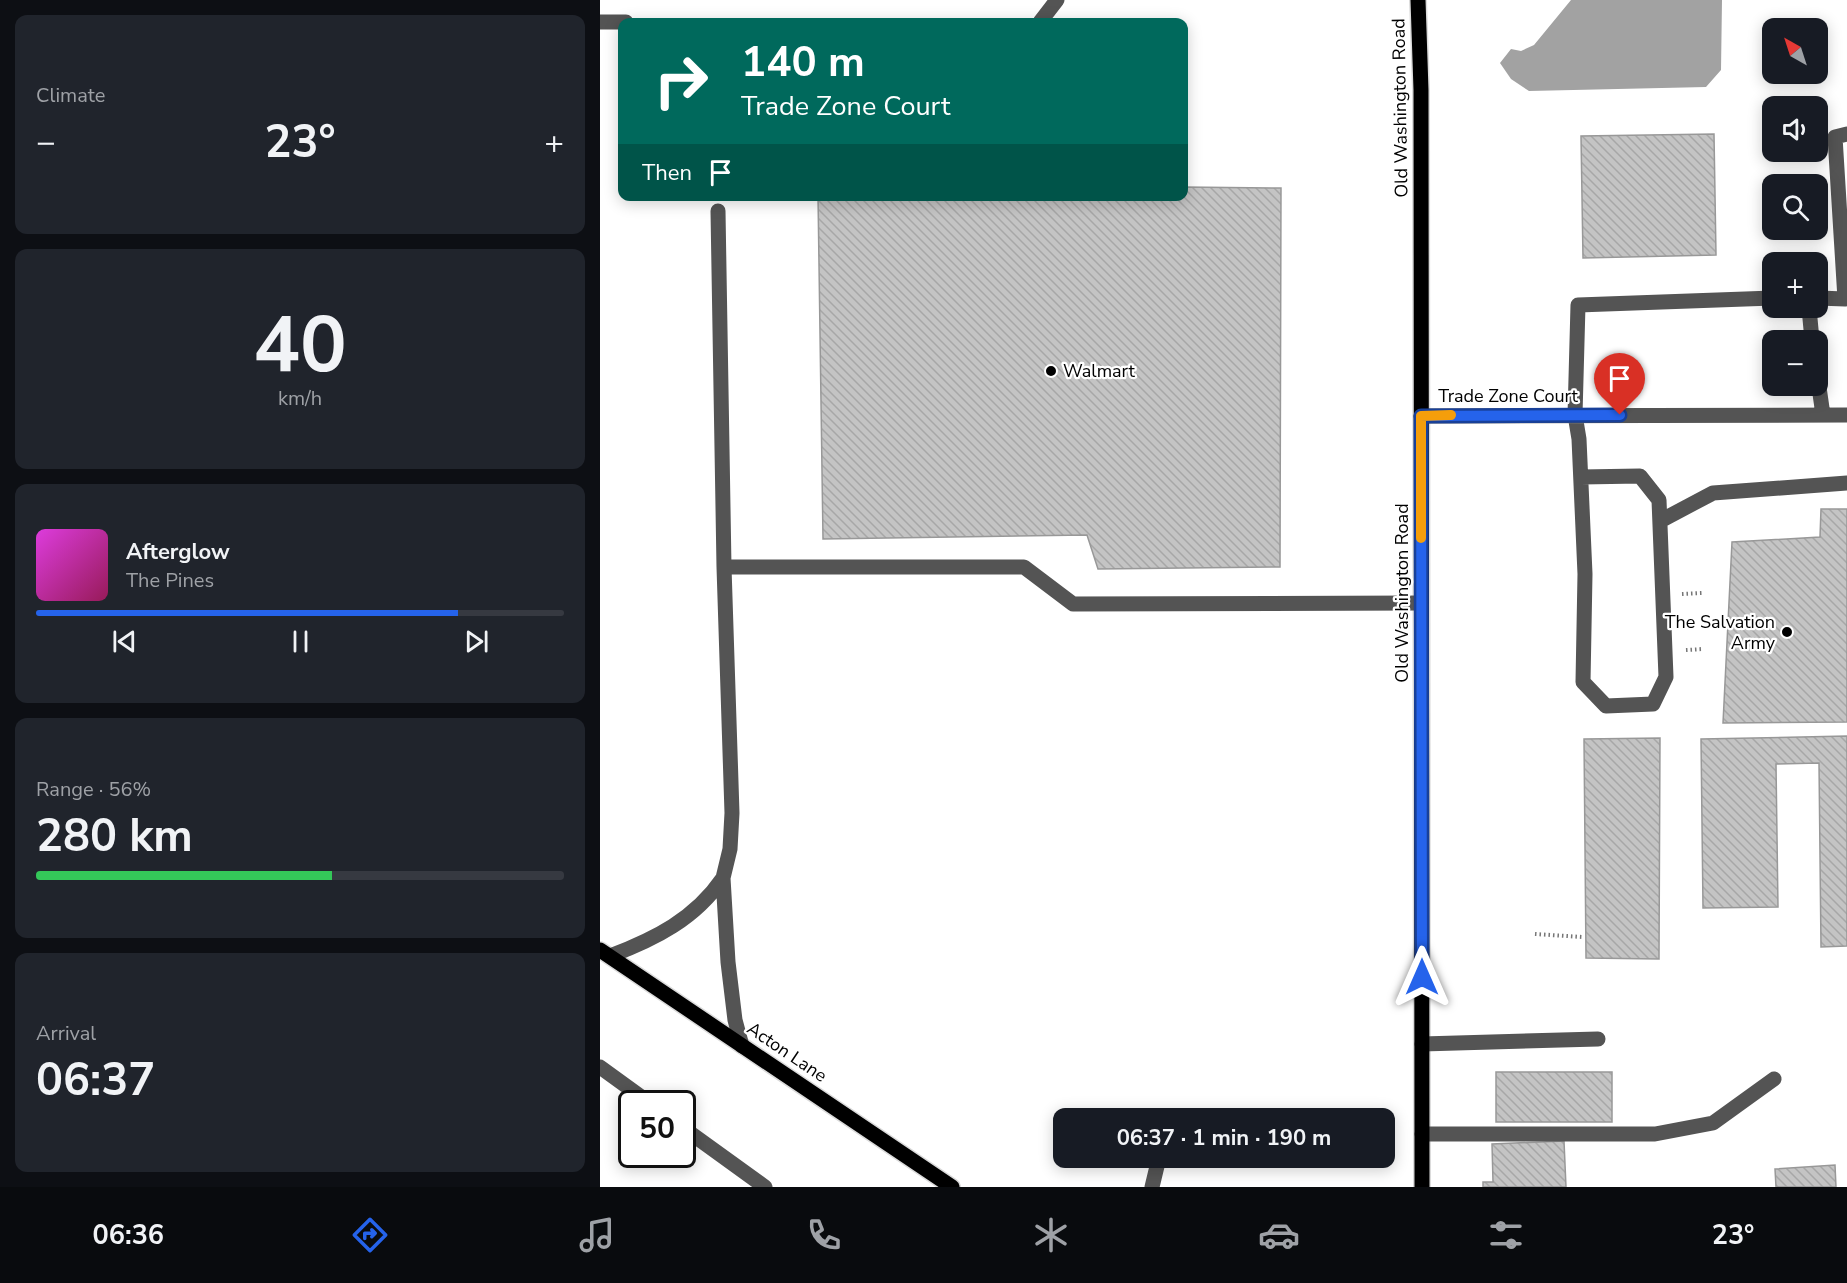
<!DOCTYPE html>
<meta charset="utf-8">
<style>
:root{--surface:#171b24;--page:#20242c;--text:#f1f3f6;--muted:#9ea1a6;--line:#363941;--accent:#2563eb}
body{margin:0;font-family:"Nunito Sans",sans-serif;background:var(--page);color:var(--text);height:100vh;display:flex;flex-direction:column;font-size:22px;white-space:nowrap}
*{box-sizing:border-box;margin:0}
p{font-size:20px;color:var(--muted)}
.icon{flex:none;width:33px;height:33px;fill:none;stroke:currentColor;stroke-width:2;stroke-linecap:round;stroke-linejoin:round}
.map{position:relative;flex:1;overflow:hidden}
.panel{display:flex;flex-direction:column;gap:15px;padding:15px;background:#0d0f14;width:600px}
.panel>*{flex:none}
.top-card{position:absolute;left:18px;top:18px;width:570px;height:183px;border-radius:12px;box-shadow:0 3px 15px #0003;background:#00695c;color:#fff;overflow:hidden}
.needle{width:39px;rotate:321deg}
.fabs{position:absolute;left:1162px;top:18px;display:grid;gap:12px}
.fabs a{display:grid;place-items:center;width:66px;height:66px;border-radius:12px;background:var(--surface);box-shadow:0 3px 15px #0003;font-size:30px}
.speed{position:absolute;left:18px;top:1090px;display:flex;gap:12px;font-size:30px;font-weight:700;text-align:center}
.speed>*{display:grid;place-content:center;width:78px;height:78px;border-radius:50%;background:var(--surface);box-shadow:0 3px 15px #0003;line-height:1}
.speed .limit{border:3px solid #111;border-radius:9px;background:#fff;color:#111}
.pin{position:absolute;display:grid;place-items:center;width:51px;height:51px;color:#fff;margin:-62px -26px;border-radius:50% 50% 50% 0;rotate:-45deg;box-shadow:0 0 6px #0007}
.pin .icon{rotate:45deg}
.me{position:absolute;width:66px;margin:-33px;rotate:0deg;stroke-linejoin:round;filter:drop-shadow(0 0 4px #0008)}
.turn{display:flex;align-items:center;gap:21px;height:126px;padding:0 24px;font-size:27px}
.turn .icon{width:78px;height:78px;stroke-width:2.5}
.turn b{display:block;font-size:42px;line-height:51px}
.then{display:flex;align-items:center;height:57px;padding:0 24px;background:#0003;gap:12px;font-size:22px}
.big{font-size:45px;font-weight:700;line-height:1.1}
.panel .widget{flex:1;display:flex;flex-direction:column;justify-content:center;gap:9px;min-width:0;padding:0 21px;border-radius:12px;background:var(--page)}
.panel .dial{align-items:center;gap:0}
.dial b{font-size:78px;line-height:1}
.song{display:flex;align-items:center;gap:18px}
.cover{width:72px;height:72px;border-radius:9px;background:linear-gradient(135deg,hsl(300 70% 55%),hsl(330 70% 35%))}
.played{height:6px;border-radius:3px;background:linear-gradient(90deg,var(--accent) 80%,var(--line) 80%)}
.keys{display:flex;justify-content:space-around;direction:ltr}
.heat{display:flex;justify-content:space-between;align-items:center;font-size:33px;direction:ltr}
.charge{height:9px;border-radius:4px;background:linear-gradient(90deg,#34c759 56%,var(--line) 0)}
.trip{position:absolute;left:453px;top:1108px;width:342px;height:60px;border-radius:12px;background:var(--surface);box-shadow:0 3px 15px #0003;font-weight:700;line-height:60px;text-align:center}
.menu{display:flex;height:96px;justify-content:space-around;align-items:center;background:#090b0e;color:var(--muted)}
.menu .icon{width:42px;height:42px}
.menu .on{color:var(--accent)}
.menu b{font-size:27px;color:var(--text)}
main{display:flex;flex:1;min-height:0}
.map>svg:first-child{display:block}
.water{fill:#a2a2a2}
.building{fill:url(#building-back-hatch);stroke:#989898;stroke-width:1.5}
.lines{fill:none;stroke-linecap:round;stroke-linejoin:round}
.major-casing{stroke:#dbdbdb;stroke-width:18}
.path{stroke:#767676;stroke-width:4;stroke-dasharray:1.5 3;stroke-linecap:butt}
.minor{stroke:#545454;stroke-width:15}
.major{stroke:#000;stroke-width:15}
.route-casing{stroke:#184099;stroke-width:15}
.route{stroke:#2563eb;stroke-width:10}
.slow{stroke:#f59e0b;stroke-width:10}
.poi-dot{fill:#000;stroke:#fff;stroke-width:2}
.labels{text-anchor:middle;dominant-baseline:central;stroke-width:4.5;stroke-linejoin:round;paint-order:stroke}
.street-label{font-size:18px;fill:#000;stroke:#fff}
.poi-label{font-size:18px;fill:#000;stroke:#fff;text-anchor:start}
</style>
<main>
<section class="panel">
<div class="widget"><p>Climate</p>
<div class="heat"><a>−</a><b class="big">23°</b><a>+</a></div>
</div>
<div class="widget dial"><b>40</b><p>km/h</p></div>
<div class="widget">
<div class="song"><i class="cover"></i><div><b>Afterglow</b><p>The Pines</p></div></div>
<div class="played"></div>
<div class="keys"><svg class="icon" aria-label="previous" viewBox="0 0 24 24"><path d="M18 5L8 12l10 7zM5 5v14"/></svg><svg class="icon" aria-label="pause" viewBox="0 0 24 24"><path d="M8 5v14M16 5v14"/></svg><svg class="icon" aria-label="next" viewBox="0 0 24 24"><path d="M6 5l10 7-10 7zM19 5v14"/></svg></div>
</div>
<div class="widget"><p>Range · 56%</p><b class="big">280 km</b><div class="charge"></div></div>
<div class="widget"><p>Arrival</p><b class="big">06:37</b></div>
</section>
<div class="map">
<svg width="1247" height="1187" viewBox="0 0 1247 1187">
<defs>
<pattern id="building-back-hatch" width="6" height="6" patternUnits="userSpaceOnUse" patternTransform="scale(1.5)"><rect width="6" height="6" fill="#c4c4c4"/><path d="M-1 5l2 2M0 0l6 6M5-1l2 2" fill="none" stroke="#a7a7a7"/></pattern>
</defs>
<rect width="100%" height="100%" fill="#fff"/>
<path class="water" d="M 971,0 L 1122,0 L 1121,70 L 1106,87 L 929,91 L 911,79 L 900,63 L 911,49 L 921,51 L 934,45 Z"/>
<path class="building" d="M 1114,134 L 1116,255 L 983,258 L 981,136 Z
M 584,187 L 681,188 L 680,567 L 498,569 L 487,535 L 223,539 L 218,196 L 584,196 Z
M 1221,509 L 1247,509 L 1247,722 L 1123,723 L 1132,542 L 1220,537 Z
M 1247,736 L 1247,946 L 1221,947 L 1219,763 L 1176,764 L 1178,907 L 1103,908 L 1101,739 Z
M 1060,738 L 1059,959 L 986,958 L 984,739 Z
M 896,1072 L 1012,1072 L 1012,1122 L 896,1122 Z
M 964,1141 L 966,1187 L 883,1187 L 883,1182 L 893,1182 L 892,1144 Z
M 1235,1165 L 1236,1187 L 1176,1187 L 1175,1169 Z"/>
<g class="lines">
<defs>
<path id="major" d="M 818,0 L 821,90 L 822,1187
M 0,950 L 352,1187"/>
</defs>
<use href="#major" class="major-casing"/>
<path class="path" d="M 1082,594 L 1102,593
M 1086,650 L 1103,649
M 935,934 L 982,937"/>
<path class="minor" d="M 0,22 L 26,22
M 440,22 L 457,0
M 118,211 L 124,567 L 132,813 L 130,849 L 123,878 L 128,962 L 135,1020 L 142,1046
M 1218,298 L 1245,299 L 1235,137 L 1247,134
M 1209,308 L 1212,340
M 1218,380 L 1223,415
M 821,416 L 1247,415
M 981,477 L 1040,476 L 1059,500 L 1066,677 L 1053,704 L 1006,706 L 983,682 L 985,574 L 979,439 L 975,415 L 978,305 L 1173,298
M 1060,521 L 1113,493 L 1247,483
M 124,567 L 424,567 L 473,604 L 821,603
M 10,956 C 55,939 95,919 123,878
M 822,1044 L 998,1039
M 0,1067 L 51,1104
M 82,1127 L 165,1187
M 822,1134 L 1055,1134 L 1113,1123 L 1174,1079
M 552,1187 L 559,1158"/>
<use href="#major" class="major"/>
</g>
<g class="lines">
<defs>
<path id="route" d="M 822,977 L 821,416 L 1020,415"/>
</defs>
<use href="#route" class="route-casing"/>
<use href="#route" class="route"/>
<path class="slow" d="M 821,538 L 821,416 L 851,415"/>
</g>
<g class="poi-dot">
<circle cx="451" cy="371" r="6"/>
<circle cx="1187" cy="632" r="6"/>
</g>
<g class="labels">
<g class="street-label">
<text transform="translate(800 108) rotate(-91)">Old Washington Road</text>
<text x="908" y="396">Trade Zone Court</text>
<text transform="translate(802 593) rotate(-90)">Old Washington Road</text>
<text transform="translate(187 1052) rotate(34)">Acton Lane</text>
</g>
<g class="poi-label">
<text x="463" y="371">Walmart</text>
<text x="1175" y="622" text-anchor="end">The Salvation<tspan x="1175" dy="21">Army</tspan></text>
</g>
</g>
</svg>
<div class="fabs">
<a><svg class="needle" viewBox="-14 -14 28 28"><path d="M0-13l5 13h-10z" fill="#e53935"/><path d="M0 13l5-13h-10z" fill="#9ea1a6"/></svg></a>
<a><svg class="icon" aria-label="sound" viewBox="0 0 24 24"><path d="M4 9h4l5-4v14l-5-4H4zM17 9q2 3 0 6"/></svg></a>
<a><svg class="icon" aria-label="search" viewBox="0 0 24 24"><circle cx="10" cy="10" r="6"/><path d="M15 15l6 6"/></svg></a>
<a>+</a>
<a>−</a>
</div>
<div class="speed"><div class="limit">50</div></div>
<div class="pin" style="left:1020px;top:415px;background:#d93025"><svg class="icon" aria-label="arrive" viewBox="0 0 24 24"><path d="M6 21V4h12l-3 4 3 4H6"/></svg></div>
<svg class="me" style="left:822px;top:977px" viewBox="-20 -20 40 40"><path d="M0-17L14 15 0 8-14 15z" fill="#2563eb" stroke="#fff" stroke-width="4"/></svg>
<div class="trip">06:37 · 1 min · 190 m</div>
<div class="top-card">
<div class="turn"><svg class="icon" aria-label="right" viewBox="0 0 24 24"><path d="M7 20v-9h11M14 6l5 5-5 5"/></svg><div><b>140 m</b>Trade Zone Court</div></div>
<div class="then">Then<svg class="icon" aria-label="arrive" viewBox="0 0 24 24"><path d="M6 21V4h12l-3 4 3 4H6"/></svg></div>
</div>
</div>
</main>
<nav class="menu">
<b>06:36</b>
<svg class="icon on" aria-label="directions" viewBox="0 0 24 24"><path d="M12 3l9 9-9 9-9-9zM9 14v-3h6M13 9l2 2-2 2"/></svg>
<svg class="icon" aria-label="music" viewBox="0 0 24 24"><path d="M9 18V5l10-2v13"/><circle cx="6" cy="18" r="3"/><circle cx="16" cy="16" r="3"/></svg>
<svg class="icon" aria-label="phone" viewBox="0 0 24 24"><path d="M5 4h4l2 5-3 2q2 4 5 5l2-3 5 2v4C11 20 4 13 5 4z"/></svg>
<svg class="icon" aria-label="climate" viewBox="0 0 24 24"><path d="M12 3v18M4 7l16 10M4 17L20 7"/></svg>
<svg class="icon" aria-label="car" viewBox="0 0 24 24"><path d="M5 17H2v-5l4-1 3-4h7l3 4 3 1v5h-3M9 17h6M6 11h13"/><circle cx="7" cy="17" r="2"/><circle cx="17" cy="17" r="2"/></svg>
<svg class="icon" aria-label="filters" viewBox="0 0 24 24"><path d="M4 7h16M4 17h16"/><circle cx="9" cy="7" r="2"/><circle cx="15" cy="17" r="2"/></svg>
<b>23°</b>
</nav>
